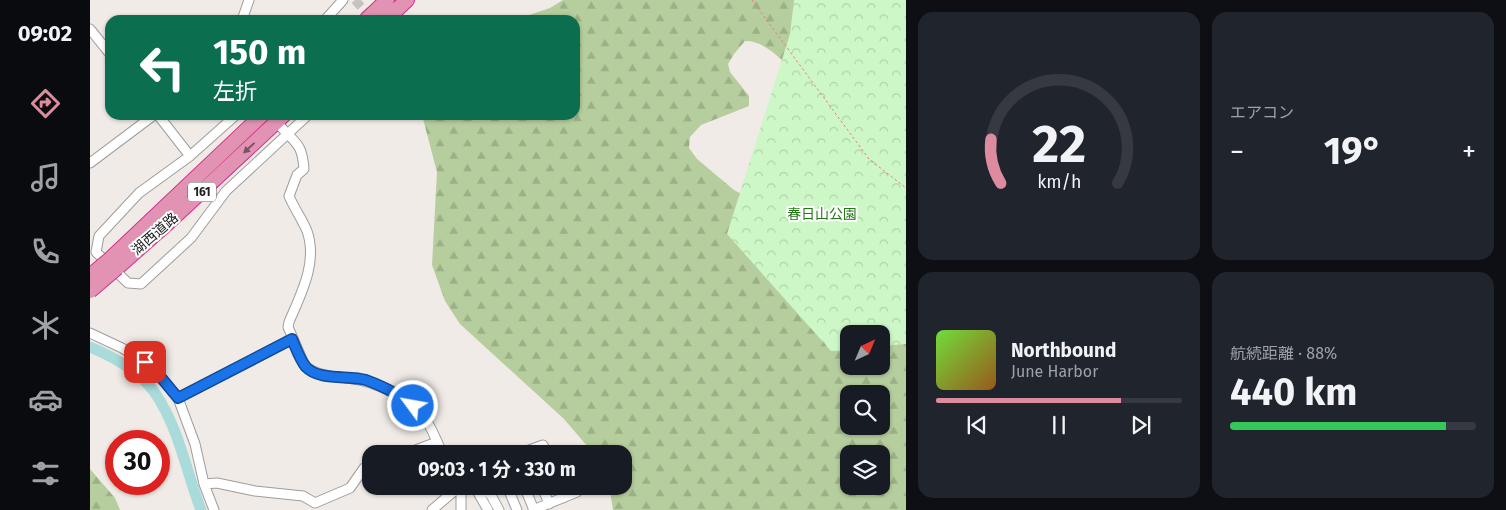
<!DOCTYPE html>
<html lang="ja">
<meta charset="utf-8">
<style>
:root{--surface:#171b24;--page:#20242c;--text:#f1f3f6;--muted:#9ea1a6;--line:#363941;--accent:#dd8b9f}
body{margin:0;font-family:"Fira Sans","Noto Sans JP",sans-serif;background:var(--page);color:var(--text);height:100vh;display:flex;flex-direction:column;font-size:19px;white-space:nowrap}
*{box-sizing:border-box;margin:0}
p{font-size:16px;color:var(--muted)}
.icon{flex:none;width:28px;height:28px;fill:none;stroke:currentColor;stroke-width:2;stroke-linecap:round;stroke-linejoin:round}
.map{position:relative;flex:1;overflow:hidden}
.side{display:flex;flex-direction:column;gap:12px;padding:12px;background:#0d0f14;width:600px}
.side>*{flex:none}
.banner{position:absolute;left:15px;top:15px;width:475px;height:105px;border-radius:15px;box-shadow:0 1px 4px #0004;background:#0b6e4f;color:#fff;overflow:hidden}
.needle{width:32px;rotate:44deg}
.buttons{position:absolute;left:750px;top:325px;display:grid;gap:10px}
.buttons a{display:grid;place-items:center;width:50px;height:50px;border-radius:10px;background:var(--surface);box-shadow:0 1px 4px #0004;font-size:25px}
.speed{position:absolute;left:15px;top:430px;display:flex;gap:10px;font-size:25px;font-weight:700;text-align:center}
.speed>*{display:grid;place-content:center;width:65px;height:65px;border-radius:50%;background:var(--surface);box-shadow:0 1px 4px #0004;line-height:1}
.speed .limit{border:8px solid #d22;background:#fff;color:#111}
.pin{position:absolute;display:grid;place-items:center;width:42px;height:42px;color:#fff;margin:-21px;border-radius:10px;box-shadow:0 2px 8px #0006}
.me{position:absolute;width:55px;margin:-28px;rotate:302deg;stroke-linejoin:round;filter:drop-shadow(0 0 4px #0008)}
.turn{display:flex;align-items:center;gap:18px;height:105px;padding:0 25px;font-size:22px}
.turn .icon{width:65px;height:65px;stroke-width:2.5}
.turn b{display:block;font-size:35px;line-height:42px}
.big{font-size:38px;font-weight:700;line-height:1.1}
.side .widget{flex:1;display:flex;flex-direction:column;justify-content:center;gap:8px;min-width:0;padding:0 18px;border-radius:15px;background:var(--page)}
.side .dial{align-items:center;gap:0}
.dial svg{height:130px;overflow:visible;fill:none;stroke:var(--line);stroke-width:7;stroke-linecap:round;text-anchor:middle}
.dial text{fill:var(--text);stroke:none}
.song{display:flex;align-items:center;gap:15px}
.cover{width:60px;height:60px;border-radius:8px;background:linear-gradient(135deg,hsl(100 70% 55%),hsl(30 70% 35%))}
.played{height:5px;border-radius:2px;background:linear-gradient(90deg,var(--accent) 75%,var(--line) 75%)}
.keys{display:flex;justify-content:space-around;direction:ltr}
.heat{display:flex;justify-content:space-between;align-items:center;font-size:28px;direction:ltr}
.charge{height:8px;border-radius:4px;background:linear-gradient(90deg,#34c759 88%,var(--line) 0)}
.side .tiles{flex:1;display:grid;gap:12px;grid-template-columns:repeat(2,1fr)}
.trip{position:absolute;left:272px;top:445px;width:270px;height:50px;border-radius:15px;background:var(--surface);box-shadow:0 1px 4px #0004;font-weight:700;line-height:50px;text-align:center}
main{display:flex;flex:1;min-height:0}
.tabs{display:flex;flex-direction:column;width:90px;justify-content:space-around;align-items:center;background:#090b0e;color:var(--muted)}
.tabs .icon{width:35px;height:35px}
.tabs .current{color:var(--accent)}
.tabs b{font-size:22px;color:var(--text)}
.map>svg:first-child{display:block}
.forest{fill:url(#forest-firs);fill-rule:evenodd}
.park{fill:url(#park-crowns)}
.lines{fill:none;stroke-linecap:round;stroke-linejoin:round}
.river{stroke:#a9dbdb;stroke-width:11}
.minor-tunnel{stroke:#c6c2be;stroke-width:9;stroke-dasharray:9 4.5;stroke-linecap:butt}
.minor-casing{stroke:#9d9d9d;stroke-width:11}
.highway-casing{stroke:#d22f8b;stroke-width:16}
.path{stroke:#f37584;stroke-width:1;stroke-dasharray:2.5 2.5;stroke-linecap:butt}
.minor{stroke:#fff;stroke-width:9}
.highway{stroke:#e293b3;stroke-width:14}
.highway-bridge-casing{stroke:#d22f8b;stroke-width:16;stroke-linecap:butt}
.highway-bridge{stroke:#e293b3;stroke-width:14}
.oneway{fill:#775462}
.route-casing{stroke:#114b97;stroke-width:12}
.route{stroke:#1a73e8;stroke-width:9}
.labels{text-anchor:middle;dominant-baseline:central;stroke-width:4;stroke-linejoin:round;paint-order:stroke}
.shield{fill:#fff;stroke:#636363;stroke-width:1}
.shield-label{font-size:12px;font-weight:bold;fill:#202020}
.park-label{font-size:14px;fill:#207912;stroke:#fff}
.street-label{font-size:14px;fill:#202020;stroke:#fff}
</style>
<main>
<nav class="tabs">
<b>09:02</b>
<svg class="icon current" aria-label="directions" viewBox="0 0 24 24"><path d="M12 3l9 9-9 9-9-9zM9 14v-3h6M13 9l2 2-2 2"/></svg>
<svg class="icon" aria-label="music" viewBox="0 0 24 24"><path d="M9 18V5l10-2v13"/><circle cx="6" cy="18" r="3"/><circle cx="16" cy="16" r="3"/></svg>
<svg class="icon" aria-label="phone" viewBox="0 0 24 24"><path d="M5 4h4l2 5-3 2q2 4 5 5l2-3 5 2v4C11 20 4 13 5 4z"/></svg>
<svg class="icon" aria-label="climate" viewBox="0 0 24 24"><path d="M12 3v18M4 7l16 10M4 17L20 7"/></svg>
<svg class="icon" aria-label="car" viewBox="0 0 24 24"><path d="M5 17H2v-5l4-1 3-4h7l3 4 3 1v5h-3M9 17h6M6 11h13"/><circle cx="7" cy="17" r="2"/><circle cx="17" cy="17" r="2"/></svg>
<svg class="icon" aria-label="filters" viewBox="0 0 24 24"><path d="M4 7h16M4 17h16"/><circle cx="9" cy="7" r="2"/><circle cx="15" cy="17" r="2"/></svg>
</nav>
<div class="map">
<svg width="816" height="510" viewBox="0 0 816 510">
<defs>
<pattern id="forest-firs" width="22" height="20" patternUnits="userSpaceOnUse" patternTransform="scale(1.25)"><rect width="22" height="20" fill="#b6cd9d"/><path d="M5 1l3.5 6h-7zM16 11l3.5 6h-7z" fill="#9cb087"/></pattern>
<pattern id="park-crowns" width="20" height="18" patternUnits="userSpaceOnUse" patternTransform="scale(1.25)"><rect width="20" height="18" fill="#cdf7c6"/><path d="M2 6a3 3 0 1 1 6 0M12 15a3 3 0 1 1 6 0" fill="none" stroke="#b0d3aa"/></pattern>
</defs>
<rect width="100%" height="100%" fill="#f0ebe6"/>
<path class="forest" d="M 473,0 L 816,0 L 705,73 C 692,60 674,40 655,41 L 644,54 L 638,64 L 640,72 L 659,96 L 659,106 L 611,125 L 600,137 L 599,148 L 607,159 L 644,190 L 701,221 L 816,304 L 816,510 L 523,510 L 519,486 L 534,486 L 534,454 L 504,454 L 474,419 L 370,324 L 355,301 L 342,265 L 347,172 L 332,115 L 485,115 L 485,20 L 424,20 L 460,8 ZM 759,334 L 791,334 L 791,366 L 759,366 ZM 759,394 L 791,394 L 791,426 L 759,426 ZM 759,454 L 791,454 L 791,486 L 759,486 Z
M 0,469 L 25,498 L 30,510 L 0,510 Z"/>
<path class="park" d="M 704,0 L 816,0 L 816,344 L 791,346 L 791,334 L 759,334 L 759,350 L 741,351 L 637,234 L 700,34 Z"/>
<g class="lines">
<path class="river" d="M 0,347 C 24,357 50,371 65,393 C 89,428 96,471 111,510"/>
<path class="minor-tunnel" d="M 265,0 L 282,19"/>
<defs>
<path id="minor" d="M 152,20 L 159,0
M 235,20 L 253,0
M 0,29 L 20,54
M 68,115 L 100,156
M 190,126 C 206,144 212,143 214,169 L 207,175 L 199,196 C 204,208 212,219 217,231 C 228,262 211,294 199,322 L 198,327 L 215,366 C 228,377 247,376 263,379 C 283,381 317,397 331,413 C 341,424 346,441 353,454
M 0,163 L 64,115
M 6,252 L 38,283 L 51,284 L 101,238 L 136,191 L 218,115
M 6,252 L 9,236 L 49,193 L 100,156 L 146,115
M 0,333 L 32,348 L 55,362 L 69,375 L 88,398 L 105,444 L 114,484 L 124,510
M 88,398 L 203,339
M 315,454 L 347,442
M 428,454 L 453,445 L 457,454
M 114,484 L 127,483 L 165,491 L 213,496 L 225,503 L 260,488 L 274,468 L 281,465
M 380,486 L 386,489 L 398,510
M 393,486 L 402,497 L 409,510
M 417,486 L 427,510
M 434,486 L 444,510
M 452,486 L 459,504
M 469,486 L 473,498
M 342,510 L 370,486
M 371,510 L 371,486
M 443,510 L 487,492"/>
<path id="highway" d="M 276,20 L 297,0
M 296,20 L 317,0
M 20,259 L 172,115
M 27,268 L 79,222 L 194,115"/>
</defs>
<use href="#minor" class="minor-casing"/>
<use href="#highway" class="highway-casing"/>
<path class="path" d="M 662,0 L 779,159 L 816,188"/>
<use href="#minor" class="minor"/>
<use href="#highway" class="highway"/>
<defs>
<path id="highway-bridge" d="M 0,276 L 20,259
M 0,291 L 27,268"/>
</defs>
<use href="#highway-bridge" class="highway-bridge-casing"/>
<use href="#highway-bridge" class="highway-bridge"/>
</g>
<defs><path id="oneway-solid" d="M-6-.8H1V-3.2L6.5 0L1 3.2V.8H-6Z" transform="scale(1.25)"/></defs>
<use class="oneway" href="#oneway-solid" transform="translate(159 148) rotate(137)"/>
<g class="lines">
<defs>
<path id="route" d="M 55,362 L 69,375 L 88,398 L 202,339 C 206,348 210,360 216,367 C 229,381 259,375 276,380 C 292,386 311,395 323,406"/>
</defs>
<use href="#route" class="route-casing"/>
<use href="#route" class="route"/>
</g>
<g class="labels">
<rect class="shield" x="98" y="182.5" width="28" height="19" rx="4"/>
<g class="shield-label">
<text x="112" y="192">161</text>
</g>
<g class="park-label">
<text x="732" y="214">春日山公園</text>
</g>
<g class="street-label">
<text transform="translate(65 234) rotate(-41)">湖西道路</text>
</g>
</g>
</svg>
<div class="buttons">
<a><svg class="needle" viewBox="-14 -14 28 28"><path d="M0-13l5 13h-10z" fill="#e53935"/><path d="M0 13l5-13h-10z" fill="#9ea1a6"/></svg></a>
<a><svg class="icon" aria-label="search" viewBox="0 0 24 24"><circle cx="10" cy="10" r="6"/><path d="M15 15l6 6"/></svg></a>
<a><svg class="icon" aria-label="layers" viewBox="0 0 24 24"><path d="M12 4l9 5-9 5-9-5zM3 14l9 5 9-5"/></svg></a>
</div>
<div class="speed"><div class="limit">30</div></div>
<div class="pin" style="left:55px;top:362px;background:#d93025"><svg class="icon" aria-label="arrive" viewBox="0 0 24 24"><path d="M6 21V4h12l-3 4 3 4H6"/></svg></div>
<svg class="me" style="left:323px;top:406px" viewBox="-20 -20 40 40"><circle r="17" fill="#1a73e8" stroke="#fff" stroke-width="3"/><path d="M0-11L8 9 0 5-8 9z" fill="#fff"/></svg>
<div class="trip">09:03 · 1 分 · 330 m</div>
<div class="banner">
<div class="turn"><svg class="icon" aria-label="left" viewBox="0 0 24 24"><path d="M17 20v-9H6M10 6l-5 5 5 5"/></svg><div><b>150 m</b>左折</div></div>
</div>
</div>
<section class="side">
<div class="tiles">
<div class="widget dial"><svg viewBox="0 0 100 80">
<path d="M14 69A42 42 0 1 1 86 69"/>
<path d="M14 69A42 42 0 0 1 8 42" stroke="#dd8b9f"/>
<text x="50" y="56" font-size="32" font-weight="700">22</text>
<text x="50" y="72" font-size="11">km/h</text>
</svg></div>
<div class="widget"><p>エアコン</p>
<div class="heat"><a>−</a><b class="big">19°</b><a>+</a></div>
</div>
<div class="widget">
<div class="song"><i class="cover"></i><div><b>Northbound</b><p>June Harbor</p></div></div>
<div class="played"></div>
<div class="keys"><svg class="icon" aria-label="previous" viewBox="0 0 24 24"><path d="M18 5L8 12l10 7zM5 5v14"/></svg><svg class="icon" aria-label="pause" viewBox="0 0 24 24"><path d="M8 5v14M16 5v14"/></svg><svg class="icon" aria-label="next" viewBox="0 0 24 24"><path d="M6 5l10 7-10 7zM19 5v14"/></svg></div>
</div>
<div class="widget"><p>航続距離 · 88%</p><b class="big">440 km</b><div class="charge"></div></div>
</div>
</section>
</main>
